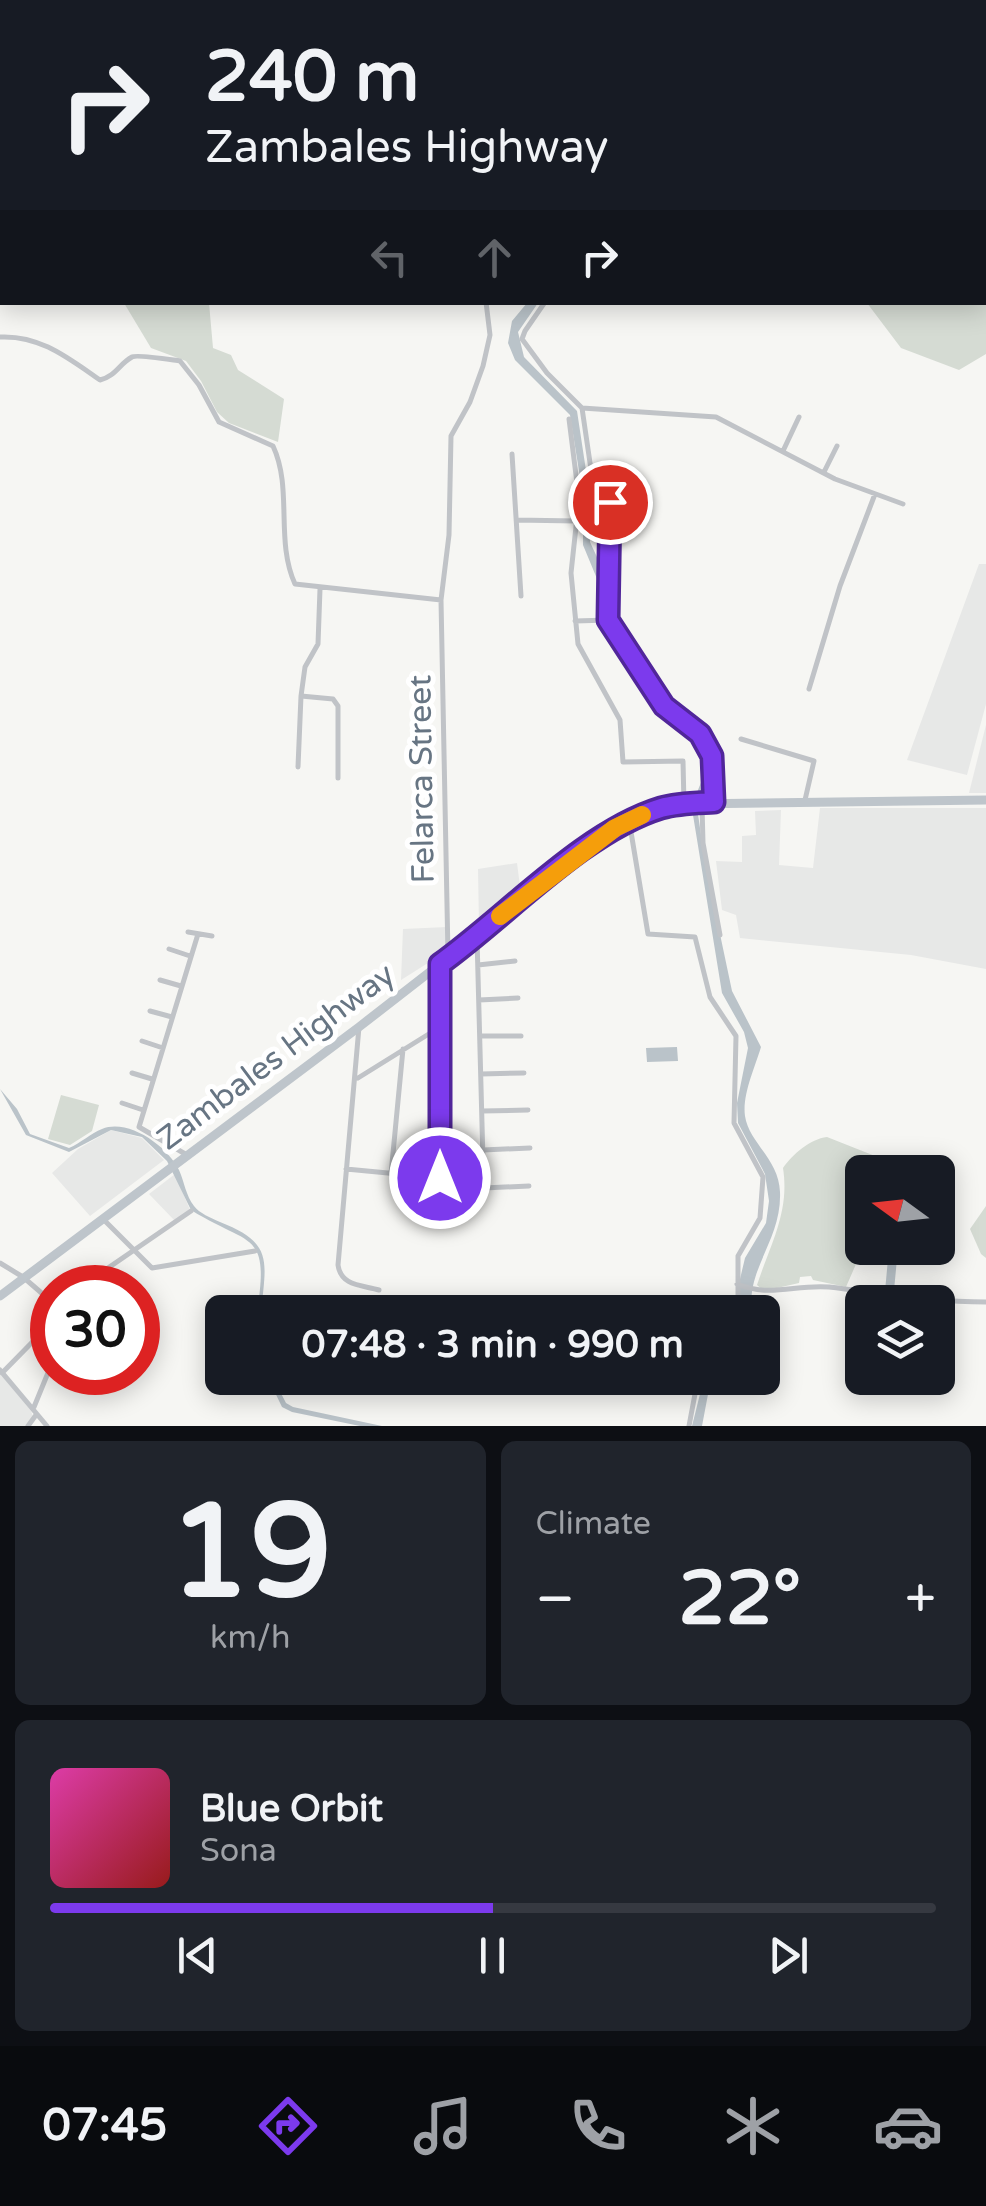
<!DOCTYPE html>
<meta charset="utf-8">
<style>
:root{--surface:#171b24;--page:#20242c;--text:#f1f3f6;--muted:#9ea1a6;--line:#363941;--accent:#7c3aed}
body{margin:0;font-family:"Varela Round",sans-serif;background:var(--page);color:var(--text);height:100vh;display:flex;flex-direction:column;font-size:38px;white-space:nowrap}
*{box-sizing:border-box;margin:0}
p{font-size:32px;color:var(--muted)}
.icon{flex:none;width:55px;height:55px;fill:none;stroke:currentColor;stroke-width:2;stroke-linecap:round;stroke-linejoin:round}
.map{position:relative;height:1426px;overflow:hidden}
.panel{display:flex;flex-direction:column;gap:15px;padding:15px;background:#0d0f14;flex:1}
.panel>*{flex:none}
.banner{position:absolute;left:0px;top:0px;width:988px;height:305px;box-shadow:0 5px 25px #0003;background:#171b24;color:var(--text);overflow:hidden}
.needle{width:65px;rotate:285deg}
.tools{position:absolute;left:845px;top:1155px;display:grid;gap:20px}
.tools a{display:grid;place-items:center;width:110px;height:110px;border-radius:15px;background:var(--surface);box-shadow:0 5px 25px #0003;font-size:50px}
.speed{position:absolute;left:30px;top:1265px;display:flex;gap:20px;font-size:50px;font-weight:700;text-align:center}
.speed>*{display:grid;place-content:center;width:130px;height:130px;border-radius:50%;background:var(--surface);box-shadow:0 5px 25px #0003;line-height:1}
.speed .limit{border:15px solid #d22;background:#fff;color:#111}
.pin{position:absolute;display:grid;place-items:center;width:85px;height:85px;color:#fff;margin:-42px;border:5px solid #fff;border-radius:50%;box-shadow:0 2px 10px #0007}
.me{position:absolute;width:110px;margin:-55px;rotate:0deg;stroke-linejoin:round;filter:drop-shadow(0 0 8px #0008)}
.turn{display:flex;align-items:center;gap:35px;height:210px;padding:0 40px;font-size:45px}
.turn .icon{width:130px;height:130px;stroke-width:2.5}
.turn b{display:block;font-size:70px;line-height:85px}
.lanes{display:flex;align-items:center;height:95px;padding:0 40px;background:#0003;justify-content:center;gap:50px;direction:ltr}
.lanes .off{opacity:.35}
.big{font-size:75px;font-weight:700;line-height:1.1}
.panel .card{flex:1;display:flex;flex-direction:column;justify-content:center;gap:15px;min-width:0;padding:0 35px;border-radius:15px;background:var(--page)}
.panel .dial{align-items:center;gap:0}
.dial b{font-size:130px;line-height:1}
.song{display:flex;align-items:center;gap:30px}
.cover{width:120px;height:120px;border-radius:15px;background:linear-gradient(135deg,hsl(320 70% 55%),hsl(0 70% 35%))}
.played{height:10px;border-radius:5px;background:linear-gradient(90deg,var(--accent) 50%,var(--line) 50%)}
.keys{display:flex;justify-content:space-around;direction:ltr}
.heat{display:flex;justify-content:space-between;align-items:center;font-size:55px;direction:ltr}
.panel .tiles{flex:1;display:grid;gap:15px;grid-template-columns:1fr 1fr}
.card:last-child{grid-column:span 2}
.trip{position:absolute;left:205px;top:1295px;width:575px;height:100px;border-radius:15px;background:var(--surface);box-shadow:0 5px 25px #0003;font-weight:700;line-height:100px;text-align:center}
.tabs{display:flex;height:160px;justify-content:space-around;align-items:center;background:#090b0e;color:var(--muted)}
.tabs .icon{width:70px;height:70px}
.tabs .selected{color:var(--accent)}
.tabs b{font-size:45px;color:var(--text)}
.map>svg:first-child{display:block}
.built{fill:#e7e8e7}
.green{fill:#d5dbd3}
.water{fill:#bac3c9}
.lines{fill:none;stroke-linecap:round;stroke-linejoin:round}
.minor{stroke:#c0c3c7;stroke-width:5}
.primary{stroke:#bec5cb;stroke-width:9}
.route-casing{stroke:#51269a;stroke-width:25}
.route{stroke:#7c3aed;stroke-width:18}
.slow{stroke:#f59e0b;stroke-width:18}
.labels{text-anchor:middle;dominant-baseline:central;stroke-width:10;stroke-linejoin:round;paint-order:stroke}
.street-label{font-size:32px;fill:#677583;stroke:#fff}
</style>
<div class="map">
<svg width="986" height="1426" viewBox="0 0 986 1426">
<rect width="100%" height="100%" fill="#f6f6f3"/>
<path class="built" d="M 979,564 L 986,564 L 986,704 L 967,775 L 907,760 Z
M 986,725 L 986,793 L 969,793 Z
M 820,808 L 986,808 L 986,969 L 911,955 L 740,938 L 736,915 L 722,910 L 716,861 L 742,862 L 742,836 L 756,835 L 755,811 L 781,810 L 779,865 L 813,868 Z
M 517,863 L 521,894 L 479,926 L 478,869 Z
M 447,927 L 447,951 L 401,980 L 403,929 Z
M 111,1130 L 142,1138 L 164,1160 L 90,1216 L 52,1173 L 78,1149 Z
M 175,1174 L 190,1210 L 175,1221 L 149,1194 Z
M 0,1373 L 31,1411 L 34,1419 L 29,1426 L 0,1426 Z"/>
<path class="green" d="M 0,0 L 267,0 L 2,2 L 0,171 Z
M 920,0 L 986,0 L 986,354 L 959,370 L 901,348 L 867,303 L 985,302 L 985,2 L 913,2 Z
M 124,303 L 209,303 L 213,348 L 231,355 L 238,370 L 284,399 L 278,442 L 229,423 L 217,412 L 201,381 L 186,361 L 151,348 Z
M 61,1095 L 99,1105 L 92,1131 L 70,1145 L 48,1139 Z
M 827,1137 L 875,1156 L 890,1171 L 862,1172 L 863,1248 L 846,1287 L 813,1280 L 811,1276 L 800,1277 L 799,1283 L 764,1291 L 757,1285 C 770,1245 790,1212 783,1168 C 793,1154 810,1139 827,1137 Z
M 986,1206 L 986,1258 L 981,1254 L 970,1229 Z"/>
<path class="water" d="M 527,303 L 538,303 L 518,332 L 524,357 L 577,411 L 590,497 L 590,542 L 609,583 L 612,626 L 661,707 L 701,736 L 711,756 L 698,814 L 705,863 L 732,991 L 761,1047 C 755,1067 742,1095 745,1116 C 749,1143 779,1159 780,1192 C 782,1240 746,1268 752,1312 L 740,1312 L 740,1279 L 745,1258 L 766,1223 L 769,1201 L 765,1174 L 738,1123 L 737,1103 L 748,1048 L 744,1032 L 722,993 L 693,815 L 694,800 L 708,765 L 705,756 L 696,742 L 658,715 L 606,636 L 600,586 L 583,545 L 583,496 L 570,415 L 515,360 L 508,343 L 512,321 Z
M 677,1047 L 678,1061 L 647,1062 L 646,1048 Z
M 0,1089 L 17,1109 L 30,1134 L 69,1148 C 81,1143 91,1133 102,1129 C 129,1118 168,1147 179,1170 C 184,1181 186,1196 194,1206 C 199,1213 211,1218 220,1222 C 274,1243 266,1261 261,1312 L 257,1312 C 270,1229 250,1247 191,1210 L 167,1161 L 142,1137 L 111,1130 L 69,1152 L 26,1135 Z
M 889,1248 L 898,1248 L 893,1301 L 884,1302 Z
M 268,1378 L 273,1378 L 286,1403 L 293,1407 L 382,1426 L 360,1426 L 292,1412 L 282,1407 Z
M 704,1378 L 716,1378 L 709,1389 L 702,1426 L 692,1426 Z"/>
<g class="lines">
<path class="minor" d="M 479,2 L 479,0
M 545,302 L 525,331 L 522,339 L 547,373 L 582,408 L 595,497 L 609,502 L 611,510 L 609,620 L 663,705 L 700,734 L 712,755 L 714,802
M 0,337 C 40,335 68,358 100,380 C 116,376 119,364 132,357 C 136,354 172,360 180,361 L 199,385 L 219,422 L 273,446 C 293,489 275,540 295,584 L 441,600
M 582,408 L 716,417 L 835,479 L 903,504
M 569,419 L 579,499 L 571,573 L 578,644 L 620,720 L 623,762 L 683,761 L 684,804
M 783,451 L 799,417
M 512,454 L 521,596
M 824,472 L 837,446
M 516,520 L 576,521
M 320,589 L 318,644 L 305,667 L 301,696 L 333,699 L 338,706 L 338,778
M 575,621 L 609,620
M 809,689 L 840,586 L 875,494
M 741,739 L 814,761 L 805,800
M 298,767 L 301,696
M 702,806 L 703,843 L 720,935
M 629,820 L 648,934 L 695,937 L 710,997 L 736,1036 L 734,1123 L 763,1177 L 760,1218 L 738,1256 L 738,1312
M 188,932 L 212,936
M 477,938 L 484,1198
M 169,949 L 190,956
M 448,955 L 441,600 L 449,535 L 451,436 L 470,402 L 483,366 L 490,335 L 486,302
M 440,964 L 441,1196
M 478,965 L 515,961
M 160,980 L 181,986
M 479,1000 L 518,998
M 150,1011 L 172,1017
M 359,1027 L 338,1265 C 341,1286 361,1285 379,1290
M 480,1036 L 521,1036
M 142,1041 L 163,1048
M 132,1073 L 152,1079
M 481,1074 L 524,1073
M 358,1078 L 440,1027
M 122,1103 L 143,1110
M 482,1111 L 528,1110
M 483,1150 L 530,1148
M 187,1155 L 139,1127 L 198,934
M 346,1169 L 440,1178
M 391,1174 L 403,1049
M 484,1188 L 529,1186
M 103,1219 L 152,1268 L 255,1251
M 0,1263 L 23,1277 L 52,1302
M 737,1284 C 771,1298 795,1284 829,1287 C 881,1293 934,1302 986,1302
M 88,1288 L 92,1279 L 191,1211
M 0,1370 L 47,1426
M 2,1373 L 52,1322
M 34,1407 L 52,1363
M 28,1426 L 36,1415
M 689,1426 L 698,1378"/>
<path class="primary" d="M 0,1296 L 359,1027 L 615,828 L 664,807 L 688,804 L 986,800"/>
</g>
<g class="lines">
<defs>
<path id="route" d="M 440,1178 L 440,964 C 507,916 583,832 661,808 C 678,803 696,803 714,802 L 712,756 L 700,734 L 664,706 L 608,620 L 610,502"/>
</defs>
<use href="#route" class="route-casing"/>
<use href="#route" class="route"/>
<path class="slow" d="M 500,916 L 615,828 L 642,815"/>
</g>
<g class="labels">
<g class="street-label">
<text transform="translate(422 779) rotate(-91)">Felarca Street</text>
<text transform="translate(276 1057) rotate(-37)">Zambales Highway</text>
</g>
</g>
</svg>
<div class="tools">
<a><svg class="needle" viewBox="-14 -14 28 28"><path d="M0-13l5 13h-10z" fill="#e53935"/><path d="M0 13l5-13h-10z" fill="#9ea1a6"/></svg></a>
<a><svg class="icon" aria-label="layers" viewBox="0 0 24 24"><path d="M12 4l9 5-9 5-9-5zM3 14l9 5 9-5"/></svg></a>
</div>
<div class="speed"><div class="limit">30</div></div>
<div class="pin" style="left:610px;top:502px;background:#d93025"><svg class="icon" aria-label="arrive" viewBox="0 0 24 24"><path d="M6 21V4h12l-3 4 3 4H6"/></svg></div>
<svg class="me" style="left:440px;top:1178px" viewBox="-20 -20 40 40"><circle r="17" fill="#7c3aed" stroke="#fff" stroke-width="3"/><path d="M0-11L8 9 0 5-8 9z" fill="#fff"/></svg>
<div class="trip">07:48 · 3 min · 990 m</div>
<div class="banner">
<div class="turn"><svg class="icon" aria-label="right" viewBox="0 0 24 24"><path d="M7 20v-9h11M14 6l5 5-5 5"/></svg><div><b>240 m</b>Zambales Highway</div></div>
<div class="lanes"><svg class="icon off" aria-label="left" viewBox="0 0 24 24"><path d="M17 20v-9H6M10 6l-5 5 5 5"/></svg><svg class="icon off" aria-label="ahead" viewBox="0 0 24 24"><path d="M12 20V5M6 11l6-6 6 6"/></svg><svg class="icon" aria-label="right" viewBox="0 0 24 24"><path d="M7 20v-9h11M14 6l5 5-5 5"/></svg></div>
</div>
</div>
<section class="panel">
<div class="tiles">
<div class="card dial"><b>19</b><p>km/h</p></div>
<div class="card"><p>Climate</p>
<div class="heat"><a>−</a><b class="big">22°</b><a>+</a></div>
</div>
<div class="card">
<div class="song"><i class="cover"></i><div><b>Blue Orbit</b><p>Sona</p></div></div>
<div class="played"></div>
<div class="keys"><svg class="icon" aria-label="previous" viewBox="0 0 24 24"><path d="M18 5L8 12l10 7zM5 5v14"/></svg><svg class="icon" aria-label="pause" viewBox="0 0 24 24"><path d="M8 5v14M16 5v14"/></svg><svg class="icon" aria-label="next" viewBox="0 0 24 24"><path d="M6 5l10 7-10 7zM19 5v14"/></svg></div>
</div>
</div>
</section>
<nav class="tabs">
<b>07:45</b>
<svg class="icon selected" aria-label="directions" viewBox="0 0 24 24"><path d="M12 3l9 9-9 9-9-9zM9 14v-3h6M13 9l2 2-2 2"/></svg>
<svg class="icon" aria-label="music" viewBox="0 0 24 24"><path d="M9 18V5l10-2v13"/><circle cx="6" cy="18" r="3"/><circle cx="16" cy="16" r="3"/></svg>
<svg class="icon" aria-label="phone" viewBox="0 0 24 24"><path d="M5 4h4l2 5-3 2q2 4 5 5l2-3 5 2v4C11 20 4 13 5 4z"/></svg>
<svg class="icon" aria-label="climate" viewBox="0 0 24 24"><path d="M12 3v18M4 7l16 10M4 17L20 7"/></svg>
<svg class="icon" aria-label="car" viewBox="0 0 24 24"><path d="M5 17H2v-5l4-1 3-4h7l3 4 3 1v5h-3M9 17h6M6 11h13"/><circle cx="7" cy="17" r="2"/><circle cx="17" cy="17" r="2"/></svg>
</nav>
